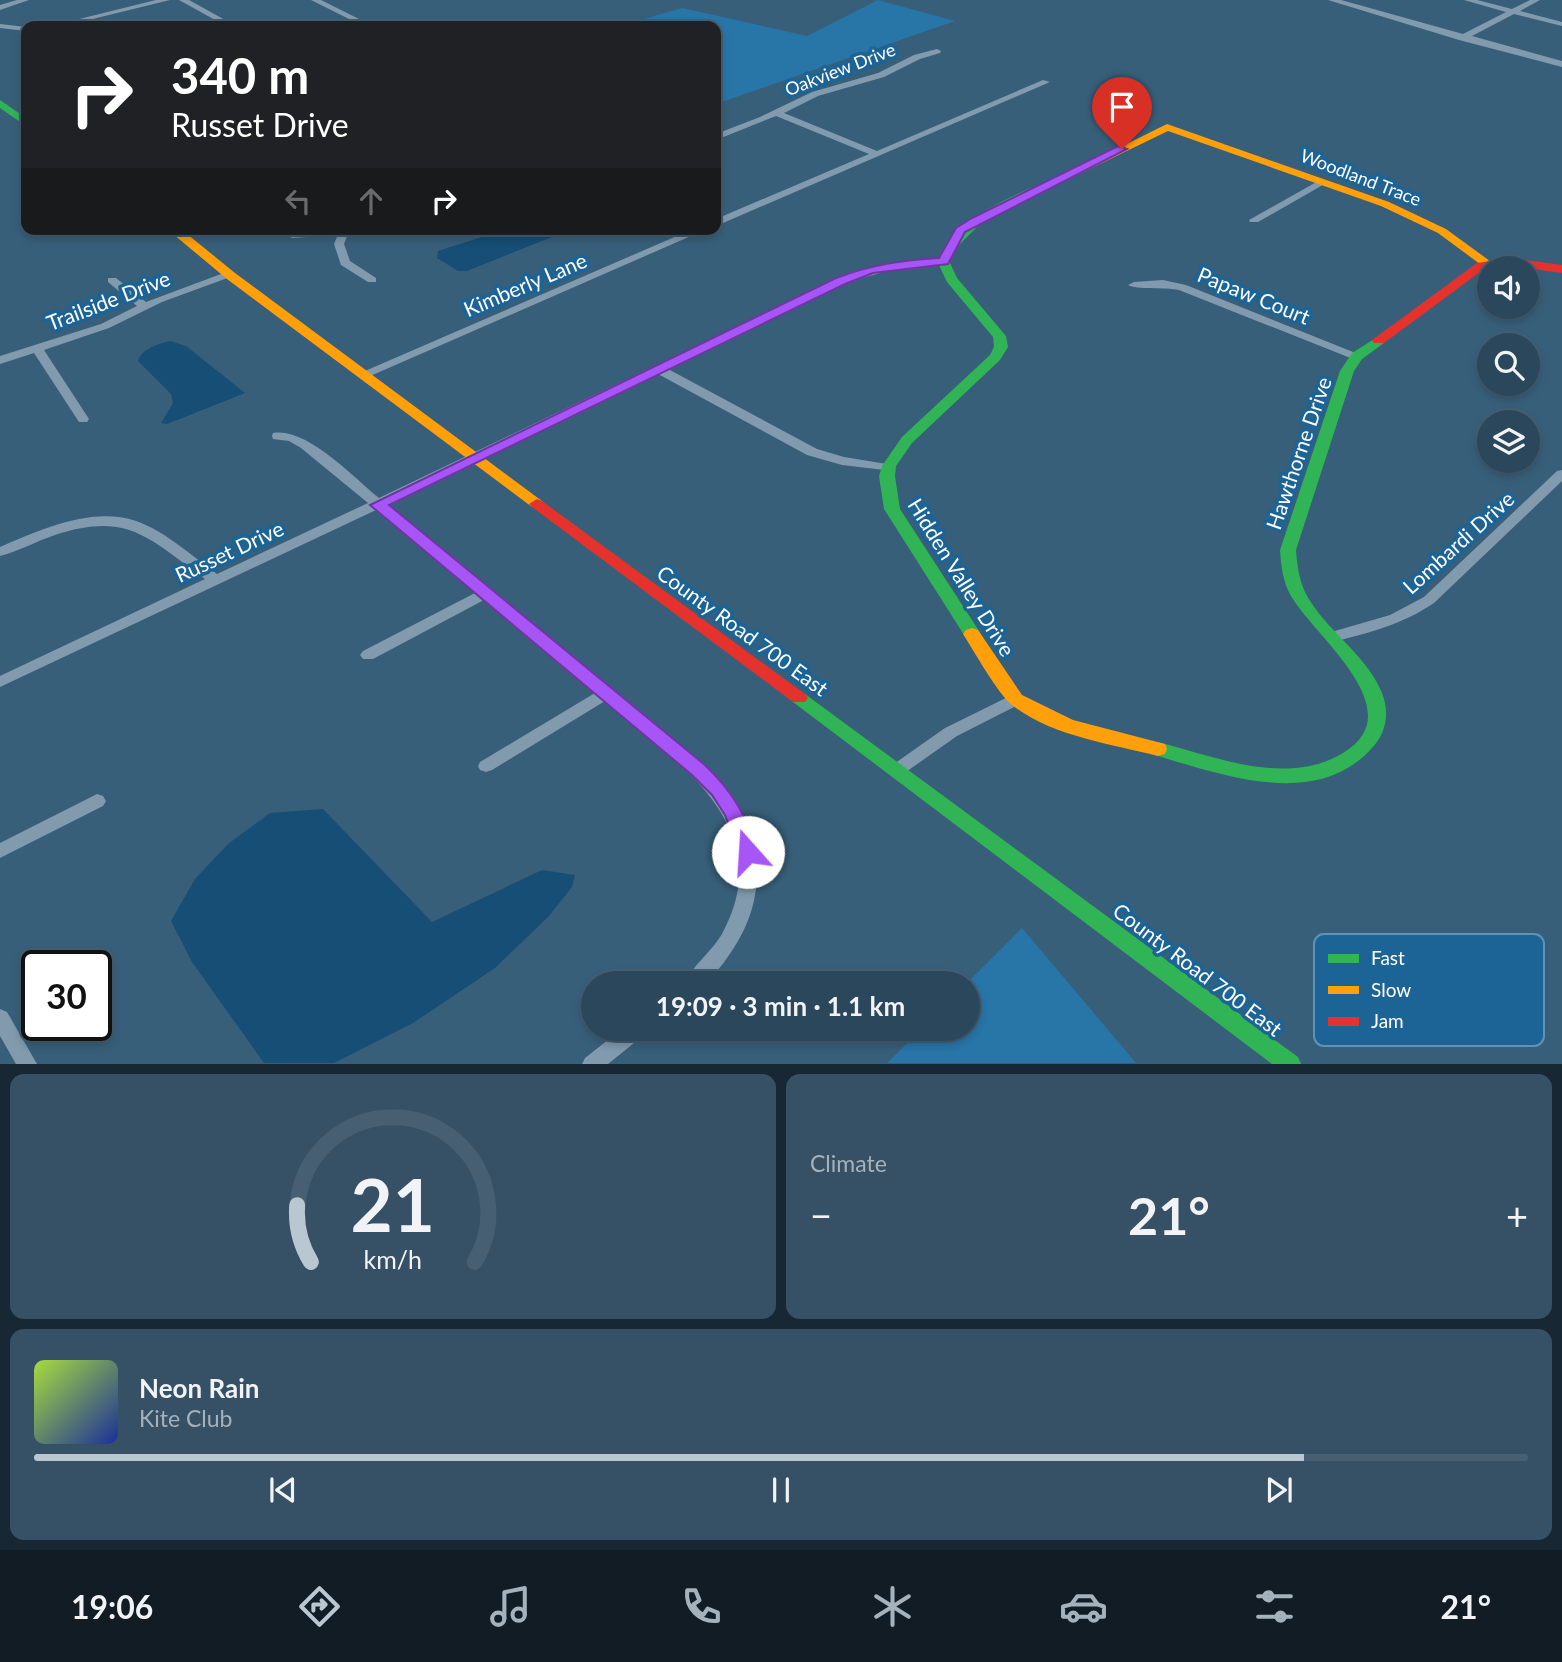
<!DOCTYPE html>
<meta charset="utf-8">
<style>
:root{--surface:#2a475c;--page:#365165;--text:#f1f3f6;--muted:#a5b2bb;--line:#465f72;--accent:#b9c7d0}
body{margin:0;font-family:Lato,sans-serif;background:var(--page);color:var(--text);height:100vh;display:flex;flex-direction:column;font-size:26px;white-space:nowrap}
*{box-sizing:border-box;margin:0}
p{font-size:23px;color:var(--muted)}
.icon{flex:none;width:38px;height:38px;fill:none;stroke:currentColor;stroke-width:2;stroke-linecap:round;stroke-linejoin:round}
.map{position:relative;height:1064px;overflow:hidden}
.details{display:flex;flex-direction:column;gap:10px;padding:10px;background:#172733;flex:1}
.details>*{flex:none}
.banner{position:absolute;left:21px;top:21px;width:700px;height:214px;border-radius:14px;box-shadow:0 4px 10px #0003,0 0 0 2px var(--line);background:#202124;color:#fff;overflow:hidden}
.buttons{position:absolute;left:1477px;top:256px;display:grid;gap:14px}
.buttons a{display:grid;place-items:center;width:63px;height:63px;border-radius:50%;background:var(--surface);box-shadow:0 4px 10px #0003,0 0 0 2px var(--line);font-size:35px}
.speed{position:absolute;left:21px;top:950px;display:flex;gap:14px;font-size:35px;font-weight:700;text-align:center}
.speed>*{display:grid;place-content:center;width:91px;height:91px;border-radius:50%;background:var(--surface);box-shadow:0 4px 10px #0003,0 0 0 2px var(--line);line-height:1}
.speed .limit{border:4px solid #111;border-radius:10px;background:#fff;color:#111}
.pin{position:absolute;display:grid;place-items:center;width:60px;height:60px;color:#fff;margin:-72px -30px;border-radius:50% 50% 50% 0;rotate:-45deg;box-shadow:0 0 7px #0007}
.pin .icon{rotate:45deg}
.me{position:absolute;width:77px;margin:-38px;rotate:341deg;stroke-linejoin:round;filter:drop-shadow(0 0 5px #0008)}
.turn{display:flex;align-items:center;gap:24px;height:147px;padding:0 35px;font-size:32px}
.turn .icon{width:91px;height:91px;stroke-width:2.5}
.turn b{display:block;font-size:49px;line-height:60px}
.lanes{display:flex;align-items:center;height:66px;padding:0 35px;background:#0003;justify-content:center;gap:35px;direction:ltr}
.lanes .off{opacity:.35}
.big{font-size:52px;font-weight:700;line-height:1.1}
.details .widget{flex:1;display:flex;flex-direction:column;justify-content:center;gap:10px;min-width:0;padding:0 24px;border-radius:14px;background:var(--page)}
.details .dial{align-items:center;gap:0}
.dial svg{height:182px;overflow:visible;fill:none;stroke:var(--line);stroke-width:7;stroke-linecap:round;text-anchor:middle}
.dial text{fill:var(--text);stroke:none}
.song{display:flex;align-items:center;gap:21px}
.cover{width:84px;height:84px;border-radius:10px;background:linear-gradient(135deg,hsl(80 70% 55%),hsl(230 70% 35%))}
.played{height:7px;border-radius:4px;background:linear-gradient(90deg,var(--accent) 85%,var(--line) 85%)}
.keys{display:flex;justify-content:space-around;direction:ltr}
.heat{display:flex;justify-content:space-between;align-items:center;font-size:38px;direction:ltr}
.details .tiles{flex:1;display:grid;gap:10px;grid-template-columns:1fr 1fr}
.widget:last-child{grid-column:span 2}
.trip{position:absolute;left:581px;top:971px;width:399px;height:70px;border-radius:35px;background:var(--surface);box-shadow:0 4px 10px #0003,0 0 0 2px var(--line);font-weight:700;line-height:70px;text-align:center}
.tabs{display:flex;height:112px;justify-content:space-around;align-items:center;background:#111c25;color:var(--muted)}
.tabs .icon{width:49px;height:49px}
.tabs .current{color:var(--accent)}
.tabs b{font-size:32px;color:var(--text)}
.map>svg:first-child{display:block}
.green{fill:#2875a8}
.water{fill:#164e75}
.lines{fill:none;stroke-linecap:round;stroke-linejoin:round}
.street{fill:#819aad;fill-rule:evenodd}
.fast{fill:#30b455;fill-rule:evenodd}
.slow{fill:#ff9f0a;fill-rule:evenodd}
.jam{fill:#e5322d;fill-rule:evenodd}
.route{fill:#a855f7;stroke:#6d37a1;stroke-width:2}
.labels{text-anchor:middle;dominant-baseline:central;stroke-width:7;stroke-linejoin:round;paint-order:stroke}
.far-street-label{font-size:18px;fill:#fff;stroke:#1c6496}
.street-label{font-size:21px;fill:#fff;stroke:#1c6496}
.key{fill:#1c6496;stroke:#6092b6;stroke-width:2}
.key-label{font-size:19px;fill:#fff}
</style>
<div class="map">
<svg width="1562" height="1064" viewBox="0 0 1562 1064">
<rect width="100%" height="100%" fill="#385f7a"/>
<path class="green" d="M 878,0 L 955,21 L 716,104 L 716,26 L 620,26 L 682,8 L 807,36 Z
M 1022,928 L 1136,1063 L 887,1063 L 922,1029 L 968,1029 L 967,983 Z"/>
<path class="water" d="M 507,229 L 572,229 L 467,271 L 458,271 L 437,258 L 438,251 Z
M 170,341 L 186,346 L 245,393 L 167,424 L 161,423 L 173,403 L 171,394 L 138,361 C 142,348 159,344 170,341 Z
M 323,809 L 432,922 L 542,870 L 575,875 L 572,887 L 549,916 L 495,968 L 413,1023 L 334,1063 L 264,1063 L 192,962 L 171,921 L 195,879 L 228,844 L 270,813 Z"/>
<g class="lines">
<path class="street" d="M 17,0 L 29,0 L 0,10 L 0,5 Z
M 156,0 L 170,0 L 64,26 L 51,26 Z
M 179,0 L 189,0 L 236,26 L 226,26 Z
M 311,0 L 321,0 L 373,26 L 363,26 Z
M 1328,0 L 1341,0 L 1463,34 L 1506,12 L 1464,0 L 1477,0 L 1512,9 L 1530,0 L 1540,0 L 1520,11 L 1562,22 L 1562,26 L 1514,14 L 1472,36 L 1562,61 L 1562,67 L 1459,40 Z
M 0,24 L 26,27 L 26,31 L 0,28 Z
M 937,49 L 941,51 L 940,53 L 920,59 L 884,77 L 818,96 L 784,113 L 877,151 L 1043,80 L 1050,82 L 716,226 L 716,219 L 869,154 L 776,116 L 716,140 L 716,134 L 760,117 L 812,92 L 878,73 L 914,55 Z
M 1320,180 L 1328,182 L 1258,222 L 1250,222 L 1249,220 Z
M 325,229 L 373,229 L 368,232 L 348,234 L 344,244 L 350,261 L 376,278 L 376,282 L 368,282 L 341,265 L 334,244 L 338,235 L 292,238 L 287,235 L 292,232 Z
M 693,229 L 707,229 L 368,377 L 360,377 L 358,374 Z
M 943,258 L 948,261 L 947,263 L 891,270 L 844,283 L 668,369 L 817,449 L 844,457 L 893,465 L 895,468 L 893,471 L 842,465 L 807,455 L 658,374 L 387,505 L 705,766 C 771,842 776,907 706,984 L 684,984 C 693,964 715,950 725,928 C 777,824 674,759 605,701 L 492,770 L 486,772 L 480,770 L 478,766 L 480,762 L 595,693 L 484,600 L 373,659 L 363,659 L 360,655 L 363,651 L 475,593 L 376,510 L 0,687 L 0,676 L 205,579 C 149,539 129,511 55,535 C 37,541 19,551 0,556 L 0,547 C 40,530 91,506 136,521 C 165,531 192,556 217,574 L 368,503 L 301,448 L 289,441 L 273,439 L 272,436 L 273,433 C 307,427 354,478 379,498 L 836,279 L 891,263 Z
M 229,271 L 233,272 L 233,276 L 162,302 L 109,328 L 44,350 L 89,419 L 87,422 L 79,422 L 34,353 L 0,364 L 0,356 L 101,324 L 137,306 L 108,282 L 108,278 L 116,278 L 146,302 Z
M 1163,280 L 1186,285 L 1363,356 L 1361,359 L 1353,359 L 1179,290 C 1165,287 1136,290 1128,285 L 1134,282 Z
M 1562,470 L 1562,481 L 1434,603 C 1403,624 1369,633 1333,642 L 1328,641 L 1325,637 L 1328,633 L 1390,615 L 1424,597 L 1557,471 Z
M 1016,693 L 1022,695 L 1024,699 L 1022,703 L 957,736 L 903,774 L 897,776 L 891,774 L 889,770 L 891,766 L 945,728 Z
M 97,794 L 103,796 L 106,801 L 103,806 L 0,858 L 0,843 Z
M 0,1009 L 7,1012 L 37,1064 L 16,1064 L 0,1036 Z
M 622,1029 L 647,1029 L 644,1035 L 608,1064 L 582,1064 L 585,1058 Z"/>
<path class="fast" d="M 0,100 L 26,118 L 26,126 L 0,108 Z
M 1061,175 L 1070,177 L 983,221 L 958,246 L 949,261 L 957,278 L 1006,336 L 1008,347 L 1000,360 L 912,443 L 896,466 L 895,476 L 900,509 L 981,634 L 978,638 L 966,638 L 884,509 L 879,476 L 882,466 L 902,437 L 990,355 L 994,347 L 993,337 L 947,282 L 937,261 C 966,211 1011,197 1061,175 Z
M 1379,336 L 1384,337 L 1384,343 L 1362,359 L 1354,371 L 1296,550 C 1297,564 1299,579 1305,592 C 1324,630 1366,653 1382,693 C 1390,713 1386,733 1372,748 C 1316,811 1220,774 1151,754 L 1149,749 L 1151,744 L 1158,742 C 1217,757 1286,787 1343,753 C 1414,711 1314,636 1291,596 C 1283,582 1281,566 1280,550 L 1340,371 L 1352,353 Z
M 799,692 L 805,694 L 1298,1057 L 1301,1064 L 1272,1064 L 793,702 L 790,698 L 793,694 Z"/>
<path class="slow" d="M 1167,124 L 1389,202 L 1446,229 L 1494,264 L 1488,268 L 1484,267 L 1438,233 L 1381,206 L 1168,131 L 1069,179 L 1060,177 Z
M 167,229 L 181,229 L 235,273 L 542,501 L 545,504 L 542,507 L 532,507 L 227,279 Z
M 972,628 L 978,630 L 1022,695 L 1073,720 L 1165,744 L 1167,749 L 1165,754 L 1158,756 C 1111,744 1051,736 1012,705 C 998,694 974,651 963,634 L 966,630 Z"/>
<path class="jam" d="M 1511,258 L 1562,265 L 1562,273 L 1511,266 L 1484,269 L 1384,343 L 1374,343 L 1372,340 L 1477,263 Z
M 537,499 L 542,501 L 805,694 L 808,698 L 805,702 L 793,702 L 532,507 L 529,504 Z"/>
</g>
<path class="route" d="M 1118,146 L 1127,149 L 965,232 L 948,264 L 873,273 L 845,284 L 389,505 L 705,765 C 734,793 745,814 758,852 L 755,857 L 748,859 L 740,857 L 725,815 L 712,795 L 692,775 L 370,505 L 836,278 C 871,265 902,260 939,258 L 956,228 L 972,218 Z"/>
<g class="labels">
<g class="far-street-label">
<text transform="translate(840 69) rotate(-21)">Oakview Drive</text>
<text transform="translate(1361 177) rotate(21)">Woodland Trace</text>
</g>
<g class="street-label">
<text transform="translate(525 284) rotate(-23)">Kimberly Lane</text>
<text transform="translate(1254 295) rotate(22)">Papaw Court</text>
<text transform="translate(108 300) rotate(-21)">Trailside Drive</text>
<text transform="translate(1298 453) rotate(-71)">Hawthorne Drive</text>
<text transform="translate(1458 542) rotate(-42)">Lombardi Drive</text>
<text transform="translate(229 551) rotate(-25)">Russet Drive</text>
<text transform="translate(962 577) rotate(58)">Hidden Valley Drive</text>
<text transform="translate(743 630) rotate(36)">County Road 700 East</text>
<text transform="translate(1198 969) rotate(37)">County Road 700 East</text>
</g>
</g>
<rect x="1314" y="934" width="230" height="112" rx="10" class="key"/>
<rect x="1328" y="954" width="31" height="9" fill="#30b455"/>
<rect x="1328" y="986" width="31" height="8" fill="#ff9f0a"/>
<rect x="1328" y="1017" width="31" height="9" fill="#e5322d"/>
<g class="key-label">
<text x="1371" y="965">Fast</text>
<text x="1371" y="997">Slow</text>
<text x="1371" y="1028">Jam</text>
</g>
</svg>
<div class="buttons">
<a><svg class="icon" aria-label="sound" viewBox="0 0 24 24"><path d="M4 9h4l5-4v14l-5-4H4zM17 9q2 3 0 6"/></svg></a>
<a><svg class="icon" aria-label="search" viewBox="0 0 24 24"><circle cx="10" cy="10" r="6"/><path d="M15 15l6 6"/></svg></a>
<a><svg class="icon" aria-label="layers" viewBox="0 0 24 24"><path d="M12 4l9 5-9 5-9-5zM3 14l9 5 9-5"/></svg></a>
</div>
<div class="speed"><div class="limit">30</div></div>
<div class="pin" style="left:1122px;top:149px;background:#d93025"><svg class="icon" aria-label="arrive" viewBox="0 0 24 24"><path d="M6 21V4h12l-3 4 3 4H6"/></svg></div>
<svg class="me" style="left:748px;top:852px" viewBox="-20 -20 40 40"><circle r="19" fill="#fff"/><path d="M0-13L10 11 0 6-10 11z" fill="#a855f7"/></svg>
<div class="trip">19:09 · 3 min · 1.1 km</div>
<div class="banner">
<div class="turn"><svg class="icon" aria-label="right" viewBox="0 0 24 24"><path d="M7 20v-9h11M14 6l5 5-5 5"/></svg><div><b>340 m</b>Russet Drive</div></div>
<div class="lanes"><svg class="icon off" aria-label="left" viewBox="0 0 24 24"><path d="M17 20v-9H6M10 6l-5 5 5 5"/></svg><svg class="icon off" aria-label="ahead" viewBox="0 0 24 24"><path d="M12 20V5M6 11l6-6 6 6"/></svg><svg class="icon" aria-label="right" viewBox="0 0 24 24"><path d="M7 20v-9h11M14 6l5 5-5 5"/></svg></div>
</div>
</div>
<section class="details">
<div class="tiles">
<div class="widget dial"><svg viewBox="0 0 100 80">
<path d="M14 69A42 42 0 1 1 86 69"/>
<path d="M14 69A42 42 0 0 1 8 44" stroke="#b9c7d0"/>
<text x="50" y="56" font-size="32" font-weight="700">21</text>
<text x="50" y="72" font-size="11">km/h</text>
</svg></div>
<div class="widget"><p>Climate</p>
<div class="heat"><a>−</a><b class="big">21°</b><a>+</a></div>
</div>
<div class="widget">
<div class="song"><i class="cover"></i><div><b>Neon Rain</b><p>Kite Club</p></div></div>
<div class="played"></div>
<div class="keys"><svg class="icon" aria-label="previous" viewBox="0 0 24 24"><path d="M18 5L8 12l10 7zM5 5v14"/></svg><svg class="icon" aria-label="pause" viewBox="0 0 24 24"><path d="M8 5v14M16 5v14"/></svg><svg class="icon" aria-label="next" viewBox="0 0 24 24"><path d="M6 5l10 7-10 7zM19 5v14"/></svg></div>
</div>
</div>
</section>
<nav class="tabs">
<b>19:06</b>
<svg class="icon current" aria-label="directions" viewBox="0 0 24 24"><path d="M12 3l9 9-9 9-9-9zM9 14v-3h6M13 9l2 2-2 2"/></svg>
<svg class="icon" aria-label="music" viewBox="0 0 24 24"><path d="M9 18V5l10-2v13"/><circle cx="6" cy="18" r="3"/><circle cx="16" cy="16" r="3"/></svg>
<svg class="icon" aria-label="phone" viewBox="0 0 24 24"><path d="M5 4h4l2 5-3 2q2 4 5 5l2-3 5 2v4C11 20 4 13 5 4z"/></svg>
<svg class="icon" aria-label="climate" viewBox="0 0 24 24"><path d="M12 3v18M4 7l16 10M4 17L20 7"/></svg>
<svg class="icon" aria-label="car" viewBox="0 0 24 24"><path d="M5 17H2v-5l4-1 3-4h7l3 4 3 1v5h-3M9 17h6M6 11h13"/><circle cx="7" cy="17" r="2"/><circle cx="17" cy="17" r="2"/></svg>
<svg class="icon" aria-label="filters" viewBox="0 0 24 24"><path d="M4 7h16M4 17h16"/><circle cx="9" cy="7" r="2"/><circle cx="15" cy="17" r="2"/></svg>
<b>21°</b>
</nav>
